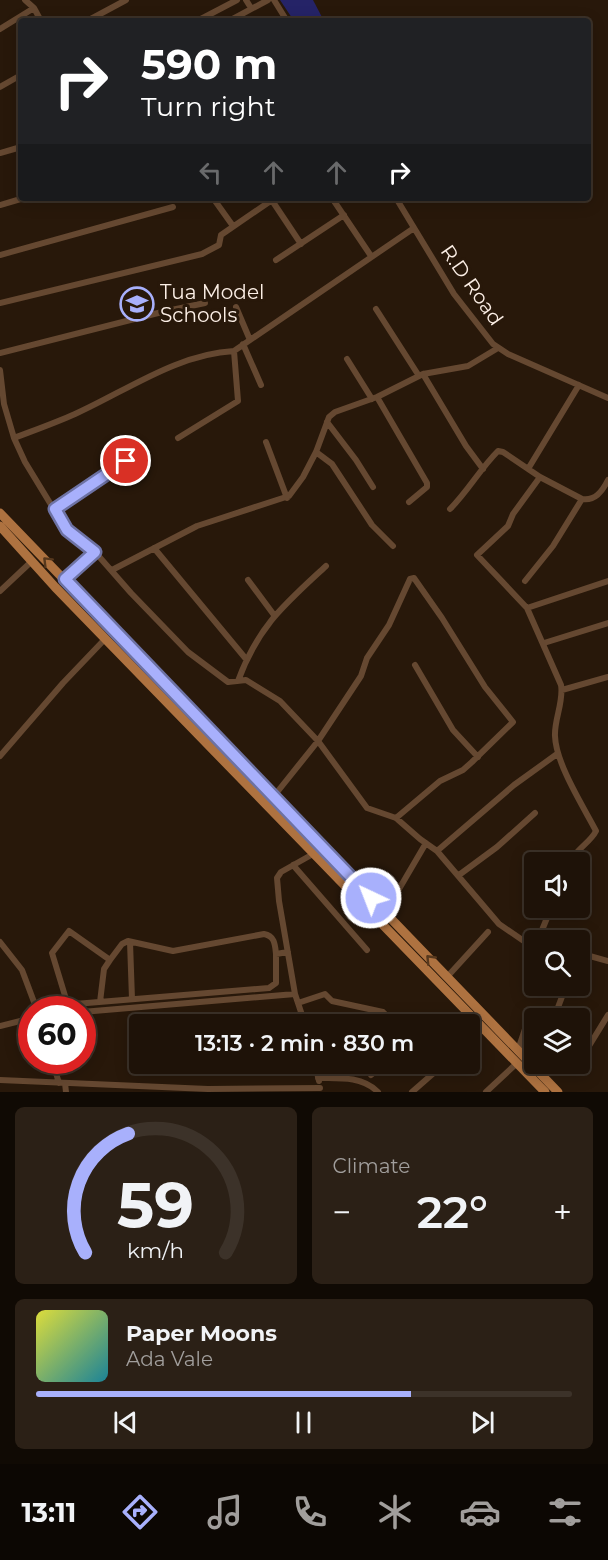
<!DOCTYPE html>
<meta charset="utf-8">
<style>
:root{--surface:#1e1208;--page:#2b2016;--text:#f1f3f6;--muted:#a19e9c;--line:#3c3229;--accent:#a8b0fc}
body{margin:0;font-family:Montserrat,sans-serif;background:var(--page);color:var(--text);height:100vh;display:flex;flex-direction:column;font-size:22px;white-space:nowrap}
*{box-sizing:border-box;margin:0}
p{font-size:20px;color:var(--muted)}
.icon{flex:none;width:33px;height:33px;fill:none;stroke:currentColor;stroke-width:2;stroke-linecap:round;stroke-linejoin:round}
.map{position:relative;height:1092px;overflow:hidden}
.panel{display:flex;flex-direction:column;gap:15px;padding:15px;background:#100a04;flex:1}
.panel>*{flex:none}
.banner{position:absolute;left:18px;top:18px;width:573px;height:183px;border-radius:6px;box-shadow:0 3px 15px #0003,0 0 0 2px var(--line);background:#202124;color:#fff;overflow:hidden}
.controls{position:absolute;left:524px;top:852px;display:grid;gap:12px}
.controls a{display:grid;place-items:center;width:66px;height:66px;border-radius:6px;background:var(--surface);box-shadow:0 3px 15px #0003,0 0 0 2px var(--line);font-size:30px}
.speed{position:absolute;left:18px;top:996px;display:flex;gap:12px;font-size:30px;font-weight:700;text-align:center}
.speed>*{display:grid;place-content:center;width:78px;height:78px;border-radius:50%;background:var(--surface);box-shadow:0 3px 15px #0003,0 0 0 2px var(--line);line-height:1}
.speed .limit{border:9px solid #d22;background:#fff;color:#111}
.pin{position:absolute;display:grid;place-items:center;width:51px;height:51px;color:#fff;margin:-26px;border:3px solid #fff;border-radius:50%;box-shadow:0 2px 6px #0007}
.me{position:absolute;width:66px;margin:-33px;rotate:317deg;stroke-linejoin:round;filter:drop-shadow(0 0 4px #0008)}
.turn{display:flex;align-items:center;gap:21px;height:126px;padding:0 24px;font-size:27px}
.turn .icon{width:78px;height:78px;stroke-width:2.5}
.turn b{display:block;font-size:42px;line-height:51px}
.lanes{display:flex;align-items:center;height:57px;padding:0 24px;background:#0003;justify-content:center;gap:30px;direction:ltr}
.lanes .off{opacity:.35}
.big{font-size:45px;font-weight:600;line-height:1.1}
.panel .tile{flex:1;display:flex;flex-direction:column;justify-content:center;gap:9px;min-width:0;padding:0 21px;border-radius:9px;background:var(--page)}
.panel .dial{align-items:center;gap:0}
.dial svg{height:156px;overflow:visible;fill:none;stroke:var(--line);stroke-width:7;stroke-linecap:round;text-anchor:middle}
.dial text{fill:var(--text);stroke:none}
.song{display:flex;align-items:center;gap:18px}
.cover{width:72px;height:72px;border-radius:9px;background:linear-gradient(135deg,hsl(60 70% 55%),hsl(190 70% 35%))}
.played{height:6px;border-radius:3px;background:linear-gradient(90deg,var(--accent) 70%,var(--line) 70%)}
.keys{display:flex;justify-content:space-around;direction:ltr}
.heat{display:flex;justify-content:space-between;align-items:center;font-size:33px;direction:ltr}
.panel .tiles{flex:1;display:grid;gap:15px;grid-template-columns:1fr 1fr}
.tile:last-child{grid-column:span 2}
.trip{position:absolute;left:129px;top:1014px;width:351px;height:60px;border-radius:6px;background:var(--surface);box-shadow:0 3px 15px #0003,0 0 0 2px var(--line);font-weight:600;line-height:60px;text-align:center}
.dock{display:flex;height:96px;justify-content:space-around;align-items:center;background:#0c0703;color:var(--muted)}
.dock .icon{width:42px;height:42px}
.dock .on{color:var(--accent)}
.dock b{font-size:27px;color:var(--text)}
.map>svg:first-child{display:block}
.green{fill:#252367}
.lines{fill:none;stroke-linecap:round;stroke-linejoin:round}
.minor{stroke:#654831;stroke-width:6}
.primary{stroke:#ae7240;stroke-width:9}
.oneway{stroke:#57381d}
.route-casing{stroke:#6d72a4;stroke-width:15}
.route{stroke:#a8b0fc;stroke-width:10}
.labels{text-anchor:middle;dominant-baseline:central;stroke-width:6;stroke-linejoin:round;paint-order:stroke}
.street-label{font-size:20px;fill:#fcefe6;stroke:#28180a}
.poi-label{font-size:20px;fill:#fcefe6;stroke:#28180a;text-anchor:start}
</style>
<div class="map">
<svg width="608" height="1092" viewBox="0 0 608 1092">
<rect width="100%" height="100%" fill="#28180a"/>
<path class="green" d="M 280,0 L 313,0 L 324,21 L 294,21 Z"/>
<g class="lines">
<path class="minor" d="M 25,0 L 34,8 L 41,21
M 246,0 L 251,8
M 274,0 L 287,21
M 87,21 L 126,0
M 197,21 L 237,0
M 229,21 L 268,0
M 0,29 L 34,8
M 0,87 L 21,75
M 0,153 L 21,147
M 213,198 L 233,226
M 332,198 L 371,256
M 396,198 L 454,294 L 493,344 L 508,354 L 608,398
M 271,199 L 301,244
M 0,205 L 24,198
M 0,255 L 173,207
M 276,260 L 344,215
M 0,303 L 202,254 L 219,245 L 221,235 L 272,200
M 236,307 L 250,340
M 376,309 L 419,376
M 243,344 L 261,385
M 0,353 L 162,312 L 205,303
M 347,359 L 372,399
M 0,370 L 4,404 L 14,438 L 25,462 L 64,526 L 95,552 L 131,593 L 188,652 L 228,682 L 246,680 L 280,701 L 318,741 L 367,808 L 396,818 L 420,839 L 437,851 L 499,924 L 534,948
M 423,374 L 466,446 L 483,469
M 377,397 L 427,483 L 427,487 L 409,502
M 327,422 L 356,460 L 373,487
M 14,438 C 35,430 55,423 75,414 C 126,391 177,354 234,351 L 414,228
M 178,438 L 238,401 L 234,351
M 266,442 L 287,498
M 316,452 L 332,464 L 372,525 L 393,546
M 528,469 L 579,385
M 540,477 L 513,514 L 508,526 L 477,555 L 527,608 L 561,685 C 564,701 554,720 555,736 C 556,764 583,806 596,831 C 590,843 576,849 570,862
M 55,509 L 142,451
M 450,509 C 468,491 480,469 498,451 L 503,452 L 540,477 L 582,499 C 595,501 602,492 608,480
M 154,548 L 246,659
M 112,570 L 197,526 L 289,496 L 303,477 L 316,452 L 329,417 L 335,412 L 377,397 L 423,374 L 468,366 L 498,348
M 65,579 L 95,552
M 248,580 L 274,615
M 525,581 L 553,546 L 582,499
M 0,591 L 32,561
M 527,608 L 608,581
M 544,643 L 608,623
M 415,665 L 453,730 L 478,757
M 238,681 C 258,626 285,604 326,566
M 562,690 L 608,677
M 0,756 L 63,683 L 105,639
M 274,796 L 318,741 L 361,676 L 367,658 L 389,625 L 410,579 L 414,578 L 442,618 L 485,687 L 513,722 L 472,762 L 463,770 L 440,781 L 396,818
M 437,851 L 514,785 L 557,754
M 293,865 L 367,950
M 459,875 L 497,847 L 535,813
M 385,913 L 426,843
M 538,940 L 551,908
M 0,942 L 22,970 L 37,1010
M 130,942 L 132,999
M 579,953 L 608,961
M 276,954 L 276,983 L 269,988 L 75,1004 L 71,1004 L 66,999 L 52,953 L 69,931 L 110,960 L 122,944 L 128,941 L 173,951 L 264,934 C 275,936 275,945 276,954 L 288,952
M 447,977 L 488,932
M 100,1002 L 104,969 L 110,960
M 298,1003 L 325,994 L 332,1001 L 383,1012 L 395,1024
M 82,1012 L 295,994
M 554,1018 L 566,986
M 305,1024 L 295,994 L 279,901 L 277,878 L 281,872 L 313,854
M 0,1026 L 32,1018
M 470,1040 L 483,1027
M 579,1043 L 587,1047 L 589,1046 L 608,1015
M 518,1050 L 528,1020 L 531,1017 L 534,1019
M 52,1060 L 59,1083
M 315,1064 L 319,1081
M 371,1075 L 384,1064
M 318,1078 C 339,1078 362,1076 378,1092
M 0,1080 L 208,1089 L 320,1088
M 65,1083 L 66,1092
M 412,1092 L 444,1064
M 486,1092 L 517,1063"/>
<path class="primary" d="M 0,513 L 558,1092
M 0,526 L 55,587 L 545,1092"/>
</g>
<defs><path id="oneway-chevron" d="M-2-3.5L2.5 0L-2 3.5" fill="none" stroke-width="1.6" stroke-linecap="round" stroke-linejoin="round" transform="scale(1.5)"/></defs>
<g class="oneway">
<use href="#oneway-chevron" transform="translate(47 561) rotate(-135)"/>
<use href="#oneway-chevron" transform="translate(430 959) rotate(-134)"/>
</g>
<g class="lines">
<defs>
<path id="route" d="M 126,461 L 55,509 L 67,530 L 95,552 L 65,579 L 371,898"/>
</defs>
<use href="#route" class="route-casing"/>
<use href="#route" class="route"/>
</g>
<defs>
<symbol id="school-ring" viewBox="-11 -11 22 22"><circle r="9.5" fill="#28180a" stroke="#a8b0fc" stroke-width="1.5"/><path d="M0-5L7-2L0 1L-7-2ZM-4 1L0 2.5L4 1V4Q0 6-4 4Z" fill="#a8b0fc"/></symbol>
</defs>
<g fill-rule="evenodd">
<use href="#school-ring" x="118" y="285" width="38" height="38"/>
</g>
<g class="labels">
<g class="street-label">
<text transform="translate(472 285) rotate(55)">R.D Road</text>
</g>
<g class="poi-label">
<text x="160" y="292">Tua Model<tspan x="160" dy="23">Schools</tspan></text>
</g>
</g>
</svg>
<div class="controls">
<a><svg class="icon" aria-label="sound" viewBox="0 0 24 24"><path d="M4 9h4l5-4v14l-5-4H4zM17 9q2 3 0 6"/></svg></a>
<a><svg class="icon" aria-label="search" viewBox="0 0 24 24"><circle cx="10" cy="10" r="6"/><path d="M15 15l6 6"/></svg></a>
<a><svg class="icon" aria-label="layers" viewBox="0 0 24 24"><path d="M12 4l9 5-9 5-9-5zM3 14l9 5 9-5"/></svg></a>
</div>
<div class="speed"><div class="limit">60</div></div>
<div class="pin" style="left:126px;top:461px;background:#d93025"><svg class="icon" aria-label="arrive" viewBox="0 0 24 24"><path d="M6 21V4h12l-3 4 3 4H6"/></svg></div>
<svg class="me" style="left:371px;top:898px" viewBox="-20 -20 40 40"><circle r="17" fill="#a8b0fc" stroke="#fff" stroke-width="3"/><path d="M0-11L8 9 0 5-8 9z" fill="#fff"/></svg>
<div class="trip">13:13 · 2 min · 830 m</div>
<div class="banner">
<div class="turn"><svg class="icon" aria-label="right" viewBox="0 0 24 24"><path d="M7 20v-9h11M14 6l5 5-5 5"/></svg><div><b>590 m</b>Turn right</div></div>
<div class="lanes"><svg class="icon off" aria-label="left" viewBox="0 0 24 24"><path d="M17 20v-9H6M10 6l-5 5 5 5"/></svg><svg class="icon off" aria-label="ahead" viewBox="0 0 24 24"><path d="M12 20V5M6 11l6-6 6 6"/></svg><svg class="icon off" aria-label="ahead" viewBox="0 0 24 24"><path d="M12 20V5M6 11l6-6 6 6"/></svg><svg class="icon" aria-label="right" viewBox="0 0 24 24"><path d="M7 20v-9h11M14 6l5 5-5 5"/></svg></div>
</div>
</div>
<section class="panel">
<div class="tiles">
<div class="tile dial"><svg viewBox="0 0 100 80">
<path d="M14 69A42 42 0 1 1 86 69"/>
<path d="M14 69A42 42 0 0 1 36 8" stroke="#a8b0fc"/>
<text x="50" y="56" font-size="32" font-weight="700">59</text>
<text x="50" y="72" font-size="11">km/h</text>
</svg></div>
<div class="tile"><p>Climate</p>
<div class="heat"><a>−</a><b class="big">22°</b><a>+</a></div>
</div>
<div class="tile">
<div class="song"><i class="cover"></i><div><b>Paper Moons</b><p>Ada Vale</p></div></div>
<div class="played"></div>
<div class="keys"><svg class="icon" aria-label="previous" viewBox="0 0 24 24"><path d="M18 5L8 12l10 7zM5 5v14"/></svg><svg class="icon" aria-label="pause" viewBox="0 0 24 24"><path d="M8 5v14M16 5v14"/></svg><svg class="icon" aria-label="next" viewBox="0 0 24 24"><path d="M6 5l10 7-10 7zM19 5v14"/></svg></div>
</div>
</div>
</section>
<nav class="dock">
<b>13:11</b>
<svg class="icon on" aria-label="directions" viewBox="0 0 24 24"><path d="M12 3l9 9-9 9-9-9zM9 14v-3h6M13 9l2 2-2 2"/></svg>
<svg class="icon" aria-label="music" viewBox="0 0 24 24"><path d="M9 18V5l10-2v13"/><circle cx="6" cy="18" r="3"/><circle cx="16" cy="16" r="3"/></svg>
<svg class="icon" aria-label="phone" viewBox="0 0 24 24"><path d="M5 4h4l2 5-3 2q2 4 5 5l2-3 5 2v4C11 20 4 13 5 4z"/></svg>
<svg class="icon" aria-label="climate" viewBox="0 0 24 24"><path d="M12 3v18M4 7l16 10M4 17L20 7"/></svg>
<svg class="icon" aria-label="car" viewBox="0 0 24 24"><path d="M5 17H2v-5l4-1 3-4h7l3 4 3 1v5h-3M9 17h6M6 11h13"/><circle cx="7" cy="17" r="2"/><circle cx="17" cy="17" r="2"/></svg>
<svg class="icon" aria-label="filters" viewBox="0 0 24 24"><path d="M4 7h16M4 17h16"/><circle cx="9" cy="7" r="2"/><circle cx="15" cy="17" r="2"/></svg>
</nav>
